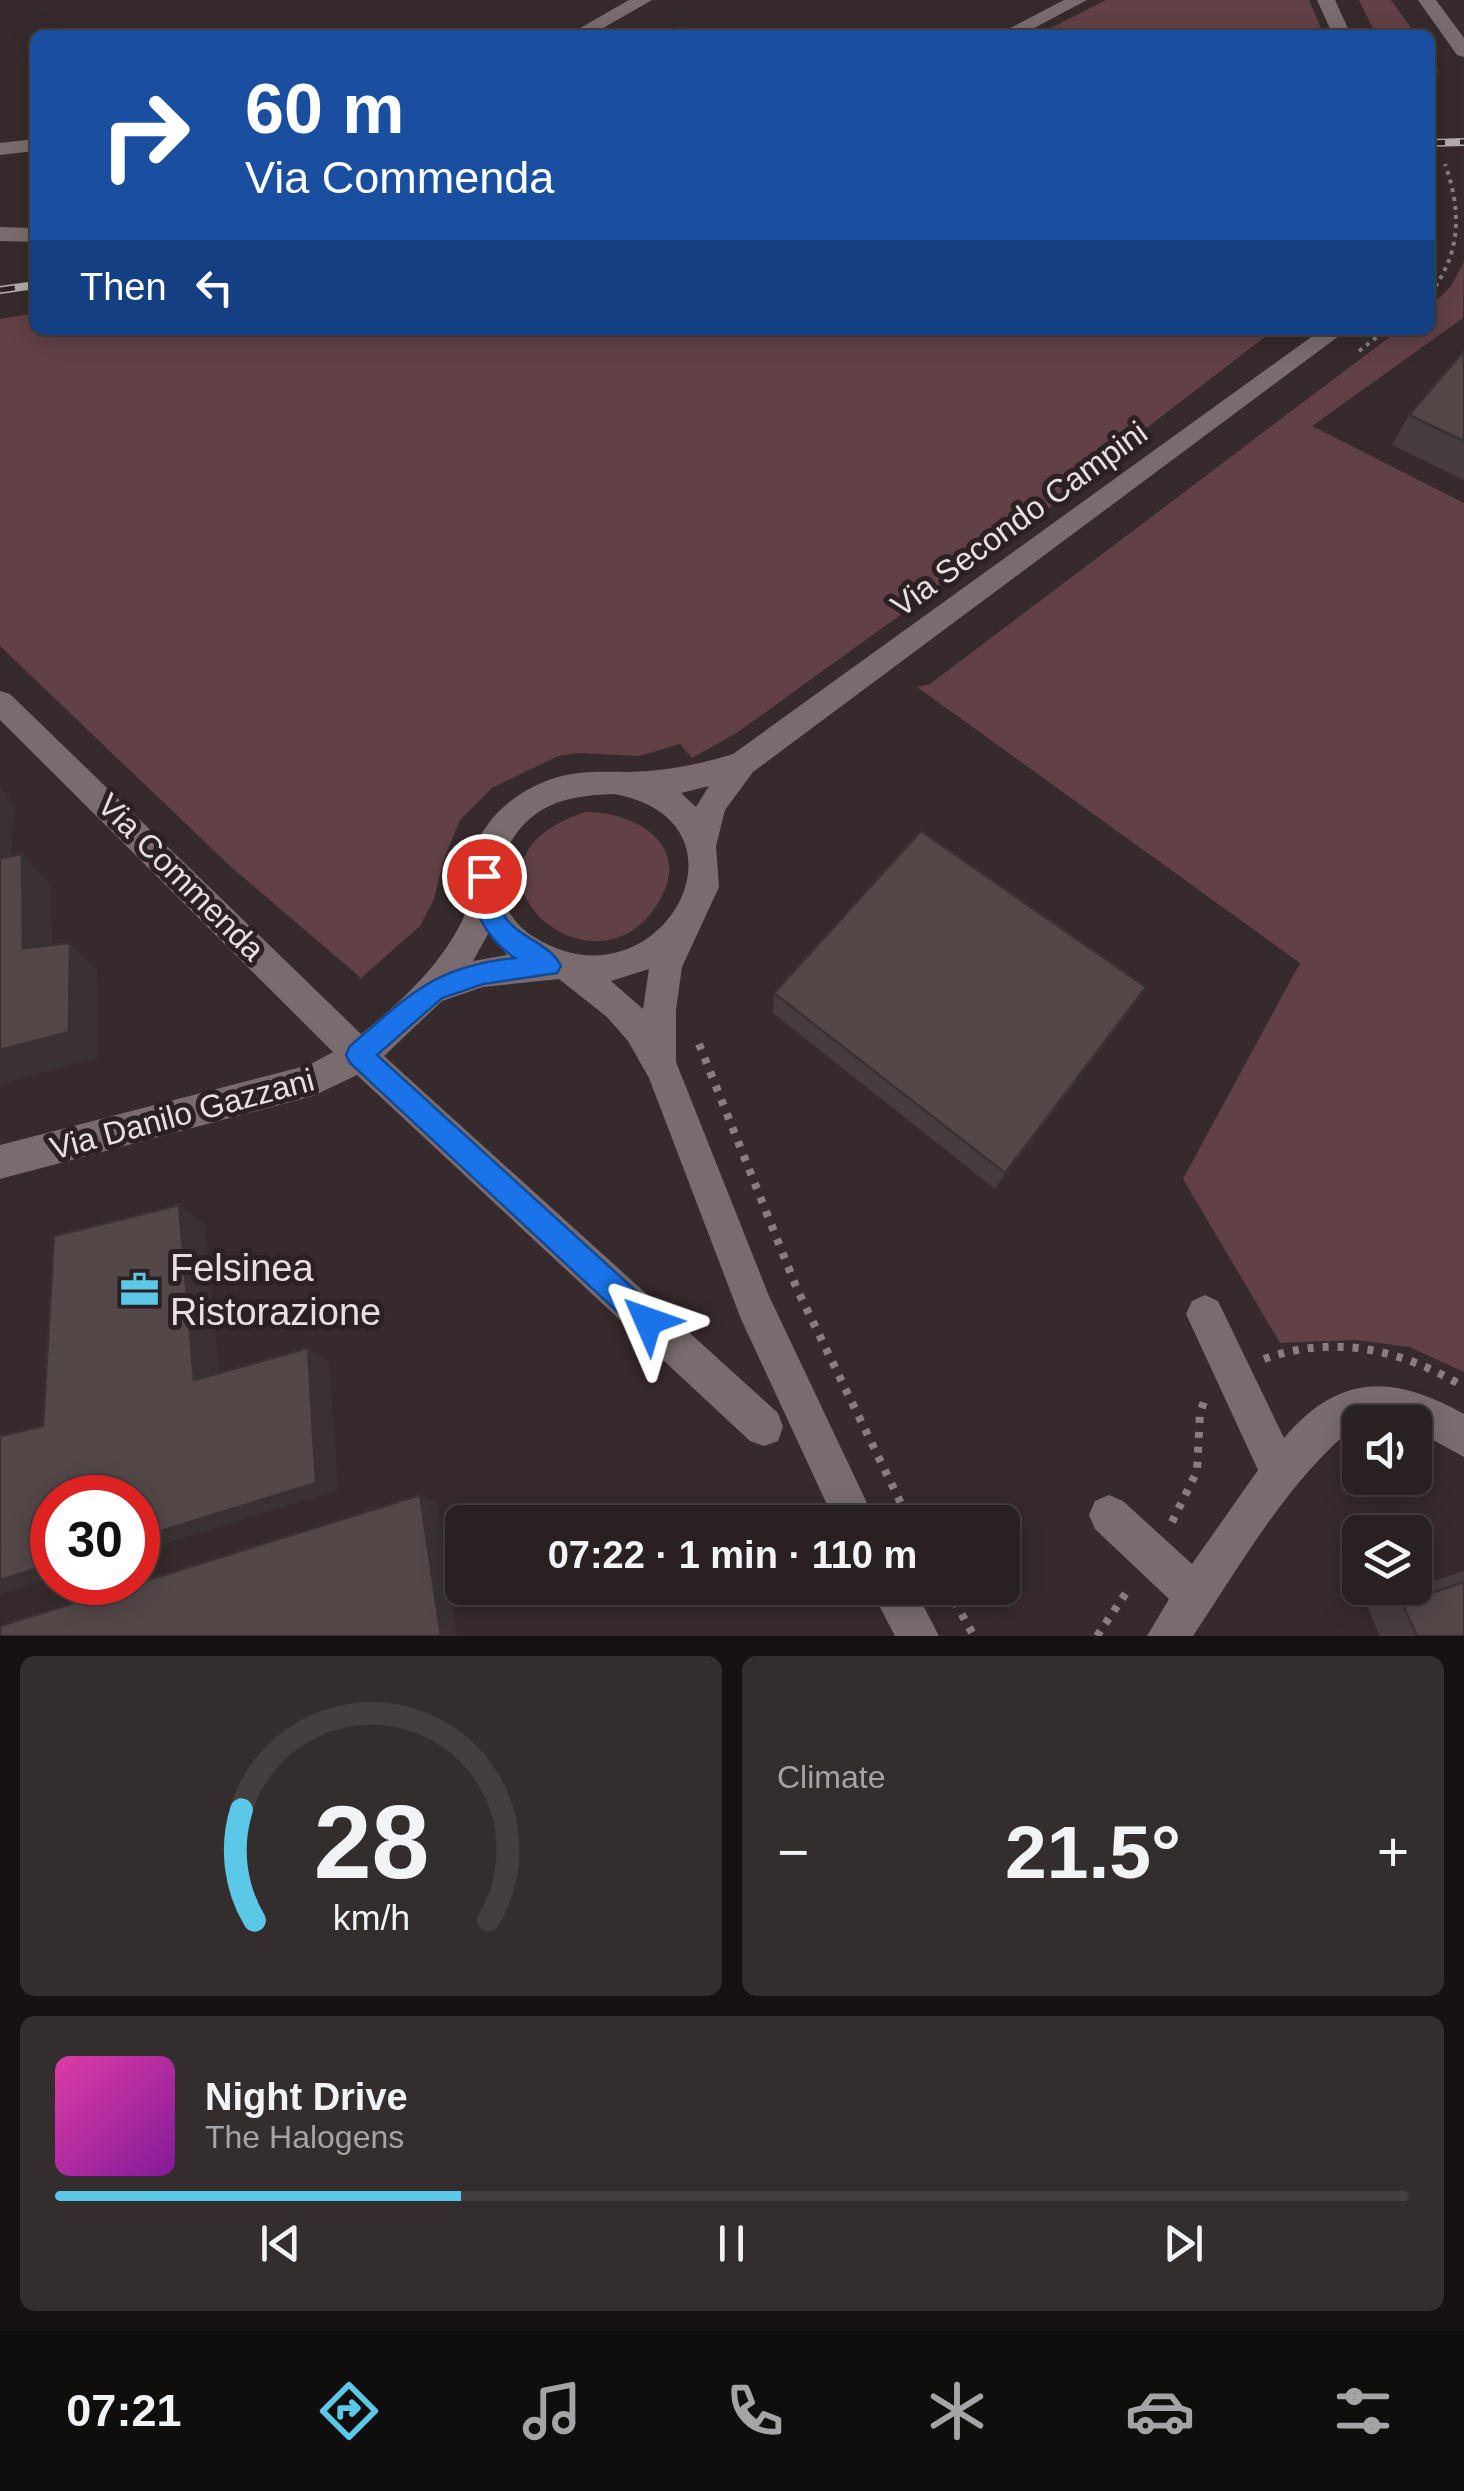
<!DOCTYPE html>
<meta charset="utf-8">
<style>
:root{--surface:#282021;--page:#342d2e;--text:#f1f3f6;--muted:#a5a3a5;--line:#443e3f;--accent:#5ac8e6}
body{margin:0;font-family:Arial,sans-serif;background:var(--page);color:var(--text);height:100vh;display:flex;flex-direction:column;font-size:38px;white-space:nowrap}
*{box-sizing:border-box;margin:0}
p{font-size:32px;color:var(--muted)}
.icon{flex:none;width:55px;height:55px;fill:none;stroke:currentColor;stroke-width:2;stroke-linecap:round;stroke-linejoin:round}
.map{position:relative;height:1636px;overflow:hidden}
.panel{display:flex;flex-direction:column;gap:20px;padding:20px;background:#161212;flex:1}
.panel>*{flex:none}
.hud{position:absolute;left:30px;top:30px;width:1405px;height:305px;border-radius:15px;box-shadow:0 5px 25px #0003,0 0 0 2px var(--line);background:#1a4fa0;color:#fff;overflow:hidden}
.buttons{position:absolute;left:1342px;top:1405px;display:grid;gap:20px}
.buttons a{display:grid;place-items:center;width:90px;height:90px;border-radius:15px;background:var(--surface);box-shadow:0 5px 25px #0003,0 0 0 2px var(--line);font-size:50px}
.speed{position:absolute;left:30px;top:1475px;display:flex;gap:20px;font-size:50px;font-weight:700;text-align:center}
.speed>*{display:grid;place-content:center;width:130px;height:130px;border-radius:50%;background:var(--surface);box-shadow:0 5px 25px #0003,0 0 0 2px var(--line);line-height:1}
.speed .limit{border:15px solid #d22;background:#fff;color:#111}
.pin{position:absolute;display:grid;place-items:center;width:85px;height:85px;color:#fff;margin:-42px;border:5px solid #fff;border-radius:50%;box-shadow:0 2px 10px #0007}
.me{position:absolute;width:110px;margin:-55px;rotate:313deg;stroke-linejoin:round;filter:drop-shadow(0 0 8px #0008)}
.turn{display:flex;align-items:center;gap:35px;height:210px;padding:0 50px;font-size:45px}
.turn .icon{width:130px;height:130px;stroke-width:2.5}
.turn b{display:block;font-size:70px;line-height:85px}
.then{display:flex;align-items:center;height:95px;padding:0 50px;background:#0003;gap:20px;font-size:38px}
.big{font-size:75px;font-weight:700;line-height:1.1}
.panel .tile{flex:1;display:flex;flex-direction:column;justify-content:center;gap:15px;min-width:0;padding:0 35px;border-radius:15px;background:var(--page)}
.panel .dial{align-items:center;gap:0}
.dial svg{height:260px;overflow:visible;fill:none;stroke:var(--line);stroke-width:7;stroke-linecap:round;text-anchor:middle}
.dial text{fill:var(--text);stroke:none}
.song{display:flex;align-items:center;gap:30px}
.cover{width:120px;height:120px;border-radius:15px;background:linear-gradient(135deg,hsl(320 70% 55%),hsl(290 70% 35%))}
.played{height:10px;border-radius:5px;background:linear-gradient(90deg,var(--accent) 30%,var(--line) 30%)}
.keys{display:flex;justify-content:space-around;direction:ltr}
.heat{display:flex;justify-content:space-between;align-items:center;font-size:55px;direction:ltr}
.panel .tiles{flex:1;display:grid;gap:20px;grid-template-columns:1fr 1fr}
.tile:last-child{grid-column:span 2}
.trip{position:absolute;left:445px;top:1505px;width:575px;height:100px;border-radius:15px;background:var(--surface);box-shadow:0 5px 25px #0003,0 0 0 2px var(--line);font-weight:700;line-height:100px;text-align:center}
.tab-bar{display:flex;height:160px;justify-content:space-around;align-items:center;background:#100d0d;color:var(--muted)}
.tab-bar .icon{width:70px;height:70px}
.tab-bar .current{color:var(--accent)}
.tab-bar b{font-size:45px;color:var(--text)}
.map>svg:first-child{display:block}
.green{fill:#614146}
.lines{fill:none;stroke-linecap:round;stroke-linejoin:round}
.path-far1{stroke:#887e7f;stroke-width:4;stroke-dasharray:4 5;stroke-linecap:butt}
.path{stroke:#887e7f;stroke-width:8;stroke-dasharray:6 9;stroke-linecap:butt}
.minor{fill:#7a6c6e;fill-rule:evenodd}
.rail-casing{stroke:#b4abac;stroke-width:8}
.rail{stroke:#2c2122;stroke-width:5;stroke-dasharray:15;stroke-linecap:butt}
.wall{fill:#473d3e}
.shaded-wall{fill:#3a3232}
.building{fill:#534748;stroke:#3a3232;stroke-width:2.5}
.route{fill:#1a73e8;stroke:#114b97;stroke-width:2.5}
.labels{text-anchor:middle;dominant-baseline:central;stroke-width:10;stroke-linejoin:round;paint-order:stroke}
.street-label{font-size:32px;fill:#e7dfe0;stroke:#2c2122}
.near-poi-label{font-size:38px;fill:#e7dfe0;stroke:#2c2122;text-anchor:start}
</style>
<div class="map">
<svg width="1464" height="1636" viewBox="0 0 1464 1636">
<rect width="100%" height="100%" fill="#362a2c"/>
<path class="green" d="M 1106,0 L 1309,0 L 1324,35 L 1037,35 Z
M 1359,0 L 1391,0 L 1416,35 L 1376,35 Z
M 1464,262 L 1463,318 L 1312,426 L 1464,503 L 1464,1372 L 1409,1347 L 1356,1340 L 1280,1343 L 1183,1179 L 1300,963 L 917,687 L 930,684 L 1399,330 L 1430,330 L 1430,307 L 1451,286 Z
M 35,313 L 35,330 L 1274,330 L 1071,486 L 1075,489 L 738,732 L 692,758 L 680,744 L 639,756 L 578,753 L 558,756 L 492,788 L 460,820 L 444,859 L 434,899 L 420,926 L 361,978 L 230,866 L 0,646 L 0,319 Z
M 585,812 C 629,811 689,840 663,894 C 602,1018 427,864 585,812 Z"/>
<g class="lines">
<path class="path-far1" d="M 1430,294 C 1461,253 1462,212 1445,164
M 1359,351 L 1386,330"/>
<path class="path" d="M 699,1044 L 797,1289 L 910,1522
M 1264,1359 C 1334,1334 1401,1349 1464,1387
M 1172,1522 L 1197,1471 L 1200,1413 L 1205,1399
M 947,1588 L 974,1636
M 1097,1636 L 1130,1587"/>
<path class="minor" d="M 629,0 L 652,0 L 591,35 L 568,35 Z
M 1064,0 L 1087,0 L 1021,35 L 997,35 Z
M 1317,0 L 1335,0 L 1351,35 L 1333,35 Z
M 1418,0 L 1436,0 L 1464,38 L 1464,57 L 1457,55 Z
M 35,139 L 35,151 L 0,155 L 0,143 Z
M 0,227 L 35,228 L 35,242 L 0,241 Z
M 1321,330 L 1347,330 L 753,772 L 725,810 L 716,846 L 719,887 L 682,967 L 676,1010 L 676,1062 L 769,1296 L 876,1522 L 835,1522 L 741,1319 L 649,1078 L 628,1041 L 607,1017 L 559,979 L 483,987 L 442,1001 L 384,1056 L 778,1413 L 783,1427 L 778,1441 L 764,1446 L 750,1441 L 357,1075 L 313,1096 L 0,1179 L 0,1145 L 309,1065 L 333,1052 L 0,720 L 0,691 L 10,694 L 361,1034 C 400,1003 440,966 462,921 C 471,902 466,888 469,869 C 476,826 508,796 546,781 C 575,770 600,772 629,772 C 665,771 698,765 733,754 ZM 709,786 L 696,807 L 681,793 ZM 614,794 C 766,822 658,1015 534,937 C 484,906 494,841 540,811 C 563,797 588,795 614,794 ZM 489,932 L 507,955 L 473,961 ZM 649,969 L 643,1009 L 611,981 Z
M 1205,1295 L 1218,1301 L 1284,1438 C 1339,1373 1393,1374 1464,1414 L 1464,1457 L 1415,1430 L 1415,1422 L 1360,1422 C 1290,1477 1243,1561 1193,1636 L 1147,1636 L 1169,1599 L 1095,1529 L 1089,1515 L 1095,1501 L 1109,1495 L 1123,1501 L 1192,1564 L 1258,1470 L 1186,1314 L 1192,1301 Z
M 870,1588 L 914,1588 L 939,1636 L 895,1636 Z"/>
<defs>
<path id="rail" d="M 1430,143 L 1464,142
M 0,290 L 35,285"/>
</defs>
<use href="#rail" class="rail-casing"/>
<use href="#rail" class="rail"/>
</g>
<path class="wall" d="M 1430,59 L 1438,72 L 1433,82 L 1430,82 Z
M 1464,351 L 1464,480 L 1392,445 L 1409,415 Z
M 1146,987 L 1132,1008 L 995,1189 L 773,1013 L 774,993 Z
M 1464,1571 L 1464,1636 L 1380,1636 L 1366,1604 Z"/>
<path class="shaded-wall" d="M 0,787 L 15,804 L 8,893 L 0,886 Z
M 22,854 L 51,885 L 52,976 L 23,948 Z
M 70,943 L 97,971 L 98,1058 L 0,1084 L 0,1050 Z
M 1146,987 L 1132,1008 L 995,1189 L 1005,1173 Z
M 179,1205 L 205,1225 L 221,1392 L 194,1380 Z
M 308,1348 L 329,1361 L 338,1490 L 138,1552 L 138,1538 Z
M 420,1495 L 437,1502 L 457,1636 L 441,1636 Z
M 52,1564 L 52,1578 L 0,1594 L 0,1580 Z"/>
<path class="building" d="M 681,26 L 694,32 L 689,35 L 666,35 Z
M 1430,59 L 1431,59 L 1438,72 L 1430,72 Z
M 1464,351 L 1464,441 L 1409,415 Z
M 921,831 L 1146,987 L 1005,1173 L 774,993 Z
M 22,854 L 23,948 L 70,943 L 69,1032 L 0,1050 L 0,858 Z
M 179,1205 L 194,1380 L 308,1348 L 316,1483 L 138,1538 L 138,1498 L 52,1498 L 52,1564 L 0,1580 L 0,1436 L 43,1426 L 54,1236 Z
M 420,1495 L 441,1636 L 0,1636 L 0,1626 Z
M 510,1505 L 526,1522 L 498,1522 Z
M 1464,1582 L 1464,1636 L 1417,1636 L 1402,1603 Z"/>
<path class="route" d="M 484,866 L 493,869 C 500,885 495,902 505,917 C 519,938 551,944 561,966 L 557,973 L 483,984 L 442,998 L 377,1055 L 658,1311 L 662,1321 L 658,1331 L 648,1335 L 638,1331 L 350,1063 L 346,1055 L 350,1046 C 410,995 432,967 515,958 C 489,941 462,901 476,869 Z"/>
<defs>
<symbol id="office-bare" viewBox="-9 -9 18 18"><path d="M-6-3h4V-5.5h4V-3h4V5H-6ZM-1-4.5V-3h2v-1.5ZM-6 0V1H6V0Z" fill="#5ac8e6" stroke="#2c2122" stroke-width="2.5" paint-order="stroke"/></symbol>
</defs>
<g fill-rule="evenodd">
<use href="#office-bare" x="112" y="1262" width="55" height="55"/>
</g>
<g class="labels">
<g class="street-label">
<text transform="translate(1019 519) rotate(-36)">Via Secondo Campini</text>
<text transform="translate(181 877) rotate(45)">Via Commenda</text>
<text transform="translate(182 1114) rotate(-15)">Via Danilo Gazzani</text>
</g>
<g class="near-poi-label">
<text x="170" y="1268">Felsinea<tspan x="170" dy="44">Ristorazione</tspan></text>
</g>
</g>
</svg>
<div class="buttons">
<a><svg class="icon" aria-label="sound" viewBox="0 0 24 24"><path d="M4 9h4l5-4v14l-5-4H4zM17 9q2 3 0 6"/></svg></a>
<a><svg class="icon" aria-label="layers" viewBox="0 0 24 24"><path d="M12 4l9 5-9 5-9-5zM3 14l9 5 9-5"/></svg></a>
</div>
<div class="speed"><div class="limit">30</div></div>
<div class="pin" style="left:484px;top:876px;background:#d93025"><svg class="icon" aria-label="arrive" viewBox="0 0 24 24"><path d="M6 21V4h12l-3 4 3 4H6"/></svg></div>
<svg class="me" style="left:648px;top:1321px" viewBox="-20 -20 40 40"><path d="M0-17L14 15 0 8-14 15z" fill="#1a73e8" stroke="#fff" stroke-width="4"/></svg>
<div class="trip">07:22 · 1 min · 110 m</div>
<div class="hud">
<div class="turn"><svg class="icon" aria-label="right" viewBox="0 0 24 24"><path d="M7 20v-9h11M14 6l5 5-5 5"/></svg><div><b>60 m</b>Via Commenda</div></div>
<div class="then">Then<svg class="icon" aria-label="left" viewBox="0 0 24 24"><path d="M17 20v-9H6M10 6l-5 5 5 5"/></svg></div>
</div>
</div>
<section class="panel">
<div class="tiles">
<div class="tile dial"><svg viewBox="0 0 100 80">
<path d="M14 69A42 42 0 1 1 86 69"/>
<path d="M14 69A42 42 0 0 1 10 35" stroke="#5ac8e6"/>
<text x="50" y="56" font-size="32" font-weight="700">28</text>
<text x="50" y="72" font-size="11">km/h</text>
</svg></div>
<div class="tile"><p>Climate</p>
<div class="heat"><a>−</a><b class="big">21.5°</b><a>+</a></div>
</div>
<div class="tile">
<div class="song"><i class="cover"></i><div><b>Night Drive</b><p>The Halogens</p></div></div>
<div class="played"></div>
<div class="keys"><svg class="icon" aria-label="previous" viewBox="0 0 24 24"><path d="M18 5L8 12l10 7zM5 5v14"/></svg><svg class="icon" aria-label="pause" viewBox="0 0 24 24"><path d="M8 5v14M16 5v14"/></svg><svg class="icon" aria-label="next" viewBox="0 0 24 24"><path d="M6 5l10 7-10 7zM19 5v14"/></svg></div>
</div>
</div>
</section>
<nav class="tab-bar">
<b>07:21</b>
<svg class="icon current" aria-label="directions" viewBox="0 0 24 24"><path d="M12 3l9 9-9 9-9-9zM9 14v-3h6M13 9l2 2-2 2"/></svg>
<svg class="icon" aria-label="music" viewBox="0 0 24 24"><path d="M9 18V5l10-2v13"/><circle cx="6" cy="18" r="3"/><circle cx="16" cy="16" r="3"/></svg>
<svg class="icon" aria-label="phone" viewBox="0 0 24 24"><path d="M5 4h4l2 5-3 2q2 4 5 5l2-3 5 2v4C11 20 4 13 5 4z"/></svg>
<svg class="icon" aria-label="climate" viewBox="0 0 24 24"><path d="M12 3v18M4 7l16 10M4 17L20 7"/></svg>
<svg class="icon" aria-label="car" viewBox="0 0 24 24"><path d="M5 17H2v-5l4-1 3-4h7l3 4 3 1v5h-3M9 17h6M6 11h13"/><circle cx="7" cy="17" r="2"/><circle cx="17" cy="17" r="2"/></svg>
<svg class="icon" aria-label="filters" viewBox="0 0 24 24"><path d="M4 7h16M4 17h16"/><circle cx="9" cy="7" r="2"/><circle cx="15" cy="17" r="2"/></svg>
</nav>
